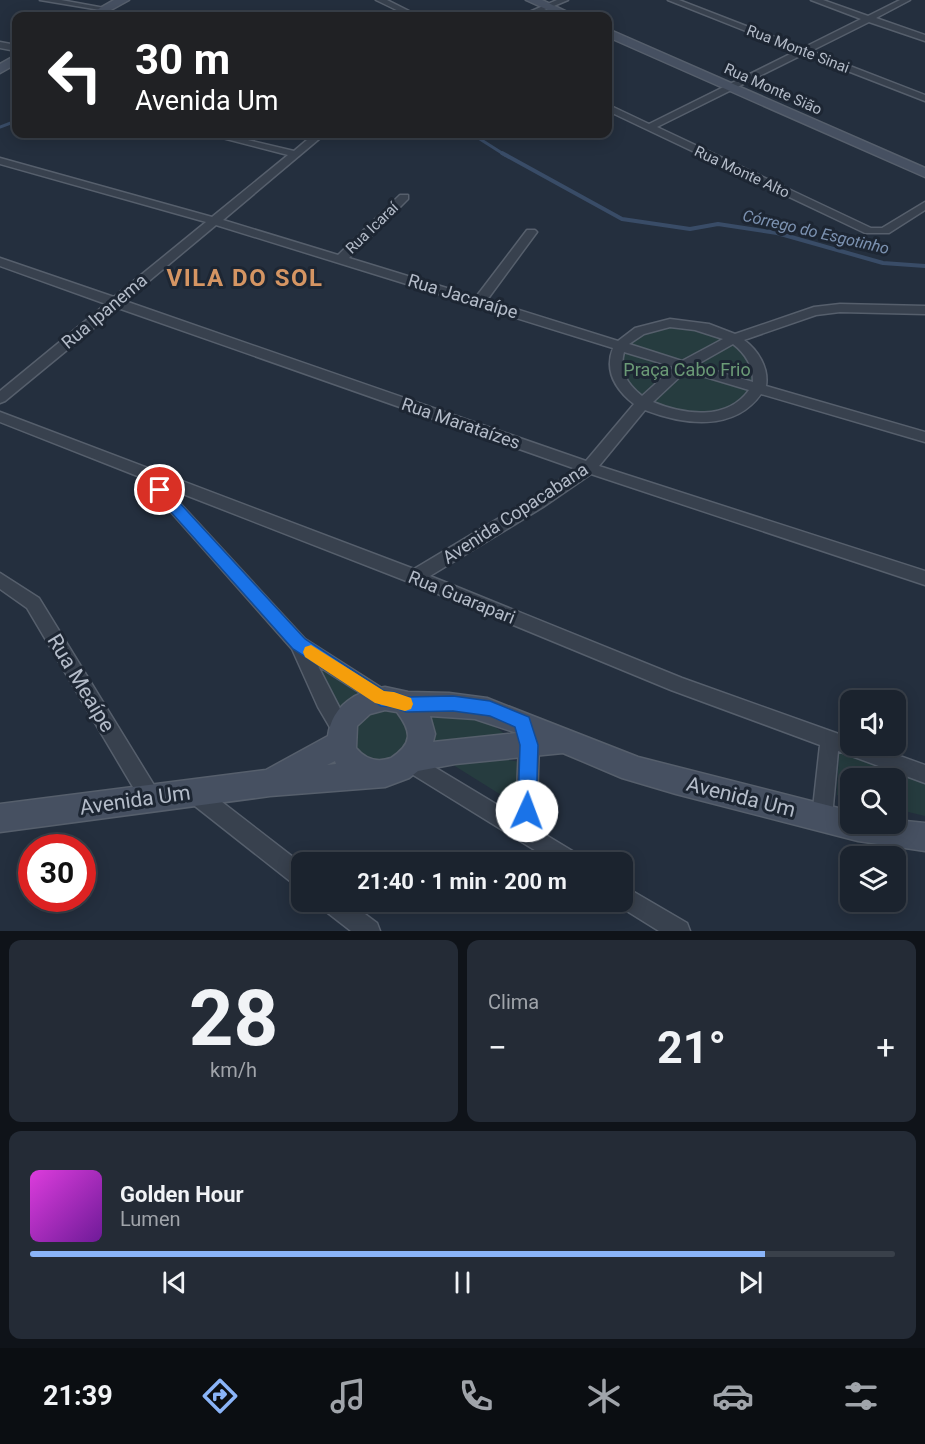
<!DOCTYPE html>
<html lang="pt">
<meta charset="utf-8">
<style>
:root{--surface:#1b232e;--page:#242b36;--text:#f1f3f6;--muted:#a0a4aa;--line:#39404a;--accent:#8ab4f8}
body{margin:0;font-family:Roboto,sans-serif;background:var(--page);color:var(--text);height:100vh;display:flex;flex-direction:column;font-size:22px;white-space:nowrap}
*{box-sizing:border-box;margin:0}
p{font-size:20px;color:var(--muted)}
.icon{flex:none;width:33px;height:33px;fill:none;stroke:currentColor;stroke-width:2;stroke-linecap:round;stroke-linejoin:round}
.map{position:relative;height:931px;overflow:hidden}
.panel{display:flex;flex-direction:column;gap:9px;padding:9px;background:#0f1319;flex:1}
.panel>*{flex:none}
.hud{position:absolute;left:12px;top:12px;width:600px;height:126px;border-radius:12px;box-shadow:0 3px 15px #0003,0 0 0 2px var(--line);background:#202124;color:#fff;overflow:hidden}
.buttons{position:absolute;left:840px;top:690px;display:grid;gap:12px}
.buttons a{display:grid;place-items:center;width:66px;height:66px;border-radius:12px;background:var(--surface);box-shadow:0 3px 15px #0003,0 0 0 2px var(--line);font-size:30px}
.speed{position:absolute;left:18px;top:834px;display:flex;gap:12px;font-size:30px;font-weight:700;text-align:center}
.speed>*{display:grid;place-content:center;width:78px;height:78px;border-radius:50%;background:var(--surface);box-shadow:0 3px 15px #0003,0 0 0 2px var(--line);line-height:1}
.speed .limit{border:9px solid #d22;background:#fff;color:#111}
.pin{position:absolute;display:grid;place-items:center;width:51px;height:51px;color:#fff;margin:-26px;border:3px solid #fff;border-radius:50%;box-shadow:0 2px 6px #0007}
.me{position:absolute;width:66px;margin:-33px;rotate:2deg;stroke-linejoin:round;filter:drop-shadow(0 0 4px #0008)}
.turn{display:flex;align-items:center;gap:21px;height:126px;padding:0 24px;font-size:27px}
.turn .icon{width:78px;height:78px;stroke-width:2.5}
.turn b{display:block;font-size:42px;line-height:51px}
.big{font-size:45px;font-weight:700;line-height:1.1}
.panel .widget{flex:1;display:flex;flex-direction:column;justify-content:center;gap:9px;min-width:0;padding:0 21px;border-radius:12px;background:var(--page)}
.panel .dial{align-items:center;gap:0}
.dial b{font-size:78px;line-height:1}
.song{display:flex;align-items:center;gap:18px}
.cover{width:72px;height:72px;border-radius:9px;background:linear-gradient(135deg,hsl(300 70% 55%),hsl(280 70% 35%))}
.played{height:6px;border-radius:3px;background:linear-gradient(90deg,var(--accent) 85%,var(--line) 85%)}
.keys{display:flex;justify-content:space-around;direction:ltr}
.heat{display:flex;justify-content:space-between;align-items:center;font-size:33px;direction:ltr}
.panel .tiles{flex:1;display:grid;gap:9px;grid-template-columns:1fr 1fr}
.widget:last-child{grid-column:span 2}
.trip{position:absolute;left:291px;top:852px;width:342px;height:60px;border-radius:12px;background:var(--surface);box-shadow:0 3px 15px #0003,0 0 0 2px var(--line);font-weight:700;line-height:60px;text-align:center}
.menu{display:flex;height:96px;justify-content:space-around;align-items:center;background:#0b0e12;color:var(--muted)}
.menu .icon{width:42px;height:42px}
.menu .active{color:var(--accent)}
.menu b{font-size:27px;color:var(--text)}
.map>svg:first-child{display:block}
.green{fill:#263c3f}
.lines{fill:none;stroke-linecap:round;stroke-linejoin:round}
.stream-far1{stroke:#394c67;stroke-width:3}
.stream{stroke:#394c67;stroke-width:4}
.street-casing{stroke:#565f6c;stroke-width:3}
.secondary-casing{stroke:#565f6c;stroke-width:3}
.street{fill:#38414e;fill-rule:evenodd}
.secondary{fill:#465061;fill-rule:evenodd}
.route{fill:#1a73e8;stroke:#114b97;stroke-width:1.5}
.slow{fill:#f59e0b}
.labels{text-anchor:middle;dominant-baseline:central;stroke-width:6;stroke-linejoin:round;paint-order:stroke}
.far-street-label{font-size:15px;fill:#b4bcc9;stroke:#1d2633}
.far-water-label{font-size:16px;font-style:italic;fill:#7c92b1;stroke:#1d2633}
.street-label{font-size:18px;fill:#b4bcc9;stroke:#1d2633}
.park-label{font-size:18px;fill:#6b9a76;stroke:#1d2633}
.near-street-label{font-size:21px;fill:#b4bcc9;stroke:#1d2633}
.district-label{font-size:24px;font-weight:bold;letter-spacing:1.5px;fill:#d59563;stroke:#1d2633}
</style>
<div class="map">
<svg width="925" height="931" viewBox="0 0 925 931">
<rect width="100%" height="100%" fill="#242f3e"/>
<path class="green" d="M 671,325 C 701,327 751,339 753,376 C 753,388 744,399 734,405 C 699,423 610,404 623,353 C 624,347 630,339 636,336 C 647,331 660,329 671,325 Z
M 315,661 L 359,694 L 342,713 Z
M 396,708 L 414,740 L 393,764 L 360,760 L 349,732 L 358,715 Z
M 473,711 L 505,734 L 428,748 L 427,712 Z
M 839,751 L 925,781 L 925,816 L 896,809 L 896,778 L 850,778 L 850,799 L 837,795 Z
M 496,758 L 521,762 L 519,806 L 450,763 Z"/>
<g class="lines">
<path class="stream-far1" d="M 0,127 L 16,121
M 472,134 L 505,155"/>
<path class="stream" d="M 502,153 L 622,219 L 690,229 L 718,224 L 777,233 L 883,263 L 925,266"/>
<defs>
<path id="street" d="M 40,0 L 61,0 L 110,9 L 106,11 Z
M 376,0 L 387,0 L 419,16 L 409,16 Z
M 557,0 L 568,0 L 530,16 L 520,16 Z
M 668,0 L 679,0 L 803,48 L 861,19 L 811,0 L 823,0 L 868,16 L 900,0 L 910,0 L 876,18 L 925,35 L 925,41 L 869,22 L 811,51 L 925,95 L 925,101 L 804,54 L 657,127 L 871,228 L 882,228 L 925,202 L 925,210 L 889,233 L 865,233 L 608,111 L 608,105 L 611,106 L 649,124 L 796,51 Z
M 0,42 L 16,45 L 16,51 L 0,48 Z
M 207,134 L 223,134 L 294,151 L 314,134 L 325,134 L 223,220 L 338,255 L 400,195 L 408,195 L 408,199 L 349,258 L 476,297 L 527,230 L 535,230 L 537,232 L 487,300 L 618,341 L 635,328 L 670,319 L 709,324 L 735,334 L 814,307 L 840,304 L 925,306 L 925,314 L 840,312 L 816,315 L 744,340 C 758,350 769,368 766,386 L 925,432 L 925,442 L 761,394 C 734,432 684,425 645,410 L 599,466 L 925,571 L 925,585 L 591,474 L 543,507 L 430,576 L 682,678 L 850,738 L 850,746 L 872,746 L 925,765 L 925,783 L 838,751 L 832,817 L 829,824 L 822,827 L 815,824 L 812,817 L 820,745 L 671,690 L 409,582 L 165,487 L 305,639 L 388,692 L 390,698 L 388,704 L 381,706 L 318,666 L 351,730 L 349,736 L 342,739 L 335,736 L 318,707 L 292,649 L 140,477 L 0,422 L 0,412 L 414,569 L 531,499 L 576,469 L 118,308 L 5,401 L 0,403 L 0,391 L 106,304 L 0,266 L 0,258 L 114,297 L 206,222 L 0,164 L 0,158 L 212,217 L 288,155 ZM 216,225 L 613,348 C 604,371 616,390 634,404 L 586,461 L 125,301 ZM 670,327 L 695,330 L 723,339 L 682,361 L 629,344 L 644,334 ZM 733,344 C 746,354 753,366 753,382 L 696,365 ZM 624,352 L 674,367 L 642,396 C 627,384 619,371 624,352 ZM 686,371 L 689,372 L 749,390 C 727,421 684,415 653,402 Z
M 0,573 L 39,598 L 157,790 L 160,797 L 157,804 L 150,807 L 143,804 L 27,608 L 0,589 Z
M 527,728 L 534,731 L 539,745 L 536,829 L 579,855 L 582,862 L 554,862 L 402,768 L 399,762 L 402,756 L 409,753 L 416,756 L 516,816 L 519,745 L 517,737 L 520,731 Z
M 193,782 L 200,785 L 302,864 L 302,888 L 295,885 L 186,799 L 183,792 L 186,785 Z
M 622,885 L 687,923 L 690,931 L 659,931 L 614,903 L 622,902 Z
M 321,902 L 349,902 L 377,923 L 380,931 L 351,931 L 324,910 Z"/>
<path id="secondary" d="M 114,0 L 129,0 L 100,16 L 86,16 Z
M 526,0 L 542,0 L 576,16 L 561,16 Z
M 608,29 L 925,168 L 925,177 L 608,37 Z
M 16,55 L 16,64 L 0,73 L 0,64 Z
M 385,687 L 408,692 L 449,693 L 487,698 L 638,757 L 850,811 L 850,824 L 896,824 L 896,820 L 925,823 L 925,851 L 858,841 L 676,794 L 622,778 L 563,753 L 455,764 L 418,771 L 409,778 L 385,787 L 270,796 L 0,832 L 0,804 L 266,770 L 328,736 C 332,706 356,690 385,687 ZM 385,710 L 397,712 C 412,732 413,743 391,758 C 377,763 365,759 356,748 L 357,726 L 370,714 ZM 430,716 L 475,719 L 517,733 L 433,742 L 435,734 ZM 335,761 L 336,764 L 327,765 Z"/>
</defs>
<use href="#street" class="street-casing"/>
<use href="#secondary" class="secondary-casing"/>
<use href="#street" class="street"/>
<use href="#secondary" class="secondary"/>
</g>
<path class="route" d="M 160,485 L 165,487 L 305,639 L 384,691 L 394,692 L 407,697 L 453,696 L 490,701 L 529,717 L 538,745 L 536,811 L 533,817 L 527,820 L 520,817 L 518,811 L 520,745 L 515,727 L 490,716 L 453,711 L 406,712 L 393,707 L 381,706 L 293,649 L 155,494 L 153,490 Z"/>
<path class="slow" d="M 311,645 L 384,691 L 394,692 L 411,698 L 413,704 L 411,709 L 405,711 L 375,703 L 305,657 L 303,652 L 305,647 Z"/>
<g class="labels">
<g class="far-street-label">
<text transform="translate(798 49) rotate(21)">Rua Monte Sinai</text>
<text transform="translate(773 89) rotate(24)">Rua Monte Sião</text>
<text transform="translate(742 172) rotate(25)">Rua Monte Alto</text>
<text transform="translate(372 228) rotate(-44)">Rua Icaraí</text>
</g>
<g class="far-water-label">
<text transform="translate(816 232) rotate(13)">Córrego do Esgotinho</text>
</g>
<g class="street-label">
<text transform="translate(463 296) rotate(17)">Rua Jacaraípe</text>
<text transform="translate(104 311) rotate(-40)">Rua Ipanema</text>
<text transform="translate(461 423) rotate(19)">Rua Marataízes</text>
<text transform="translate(515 513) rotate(-33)">Avenida Copacabana</text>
<text transform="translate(462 597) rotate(22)">Rua Guarapari</text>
</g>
<g class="park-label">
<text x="687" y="369">Praça Cabo Frio</text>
</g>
<g class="near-street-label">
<text transform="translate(81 683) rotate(59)">Rua Meaípe</text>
<text transform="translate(741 797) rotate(14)">Avenida Um</text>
<text transform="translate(135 800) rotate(-8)">Avenida Um</text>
</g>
<g class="district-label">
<text x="245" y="278">VILA DO SOL</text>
</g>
</g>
</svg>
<div class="buttons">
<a><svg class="icon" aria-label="sound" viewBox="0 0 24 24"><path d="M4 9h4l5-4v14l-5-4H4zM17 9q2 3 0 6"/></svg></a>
<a><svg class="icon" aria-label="search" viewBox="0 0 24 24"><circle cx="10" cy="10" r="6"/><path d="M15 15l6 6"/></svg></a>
<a><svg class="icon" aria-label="layers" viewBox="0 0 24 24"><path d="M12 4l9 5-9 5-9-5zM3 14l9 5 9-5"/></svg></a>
</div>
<div class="speed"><div class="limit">30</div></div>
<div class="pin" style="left:160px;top:490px;background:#d93025"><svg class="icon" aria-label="arrive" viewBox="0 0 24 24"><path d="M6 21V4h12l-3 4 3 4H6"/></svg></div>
<svg class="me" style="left:527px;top:811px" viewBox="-20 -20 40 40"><circle r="19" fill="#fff"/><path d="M0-13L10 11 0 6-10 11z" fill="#1a73e8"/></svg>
<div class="trip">21:40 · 1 min · 200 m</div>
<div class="hud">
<div class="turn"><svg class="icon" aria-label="left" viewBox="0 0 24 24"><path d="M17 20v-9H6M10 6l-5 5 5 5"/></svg><div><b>30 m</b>Avenida Um</div></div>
</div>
</div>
<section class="panel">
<div class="tiles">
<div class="widget dial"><b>28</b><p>km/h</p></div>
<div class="widget"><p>Clima</p>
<div class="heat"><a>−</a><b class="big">21°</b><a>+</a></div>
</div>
<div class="widget">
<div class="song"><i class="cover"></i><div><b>Golden Hour</b><p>Lumen</p></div></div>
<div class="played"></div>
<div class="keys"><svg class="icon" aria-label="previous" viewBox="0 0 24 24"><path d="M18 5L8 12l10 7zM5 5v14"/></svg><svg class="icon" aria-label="pause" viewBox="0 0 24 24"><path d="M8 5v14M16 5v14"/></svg><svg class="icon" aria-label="next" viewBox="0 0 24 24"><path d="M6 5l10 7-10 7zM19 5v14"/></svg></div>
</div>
</div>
</section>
<nav class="menu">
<b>21:39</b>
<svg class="icon active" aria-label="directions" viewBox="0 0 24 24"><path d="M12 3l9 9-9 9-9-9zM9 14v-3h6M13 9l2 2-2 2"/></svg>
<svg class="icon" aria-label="music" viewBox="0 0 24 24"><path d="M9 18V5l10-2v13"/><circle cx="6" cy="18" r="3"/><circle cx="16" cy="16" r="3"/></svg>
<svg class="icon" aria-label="phone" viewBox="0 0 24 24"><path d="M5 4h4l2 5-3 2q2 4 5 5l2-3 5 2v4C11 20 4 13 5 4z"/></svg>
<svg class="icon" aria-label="climate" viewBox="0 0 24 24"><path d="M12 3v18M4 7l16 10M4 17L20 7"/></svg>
<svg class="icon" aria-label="car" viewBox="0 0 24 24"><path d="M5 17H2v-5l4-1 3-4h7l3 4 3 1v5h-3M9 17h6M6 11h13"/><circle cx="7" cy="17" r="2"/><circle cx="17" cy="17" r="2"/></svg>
<svg class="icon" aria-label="filters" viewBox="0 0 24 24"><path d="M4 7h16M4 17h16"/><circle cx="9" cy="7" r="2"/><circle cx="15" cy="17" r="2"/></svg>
</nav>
